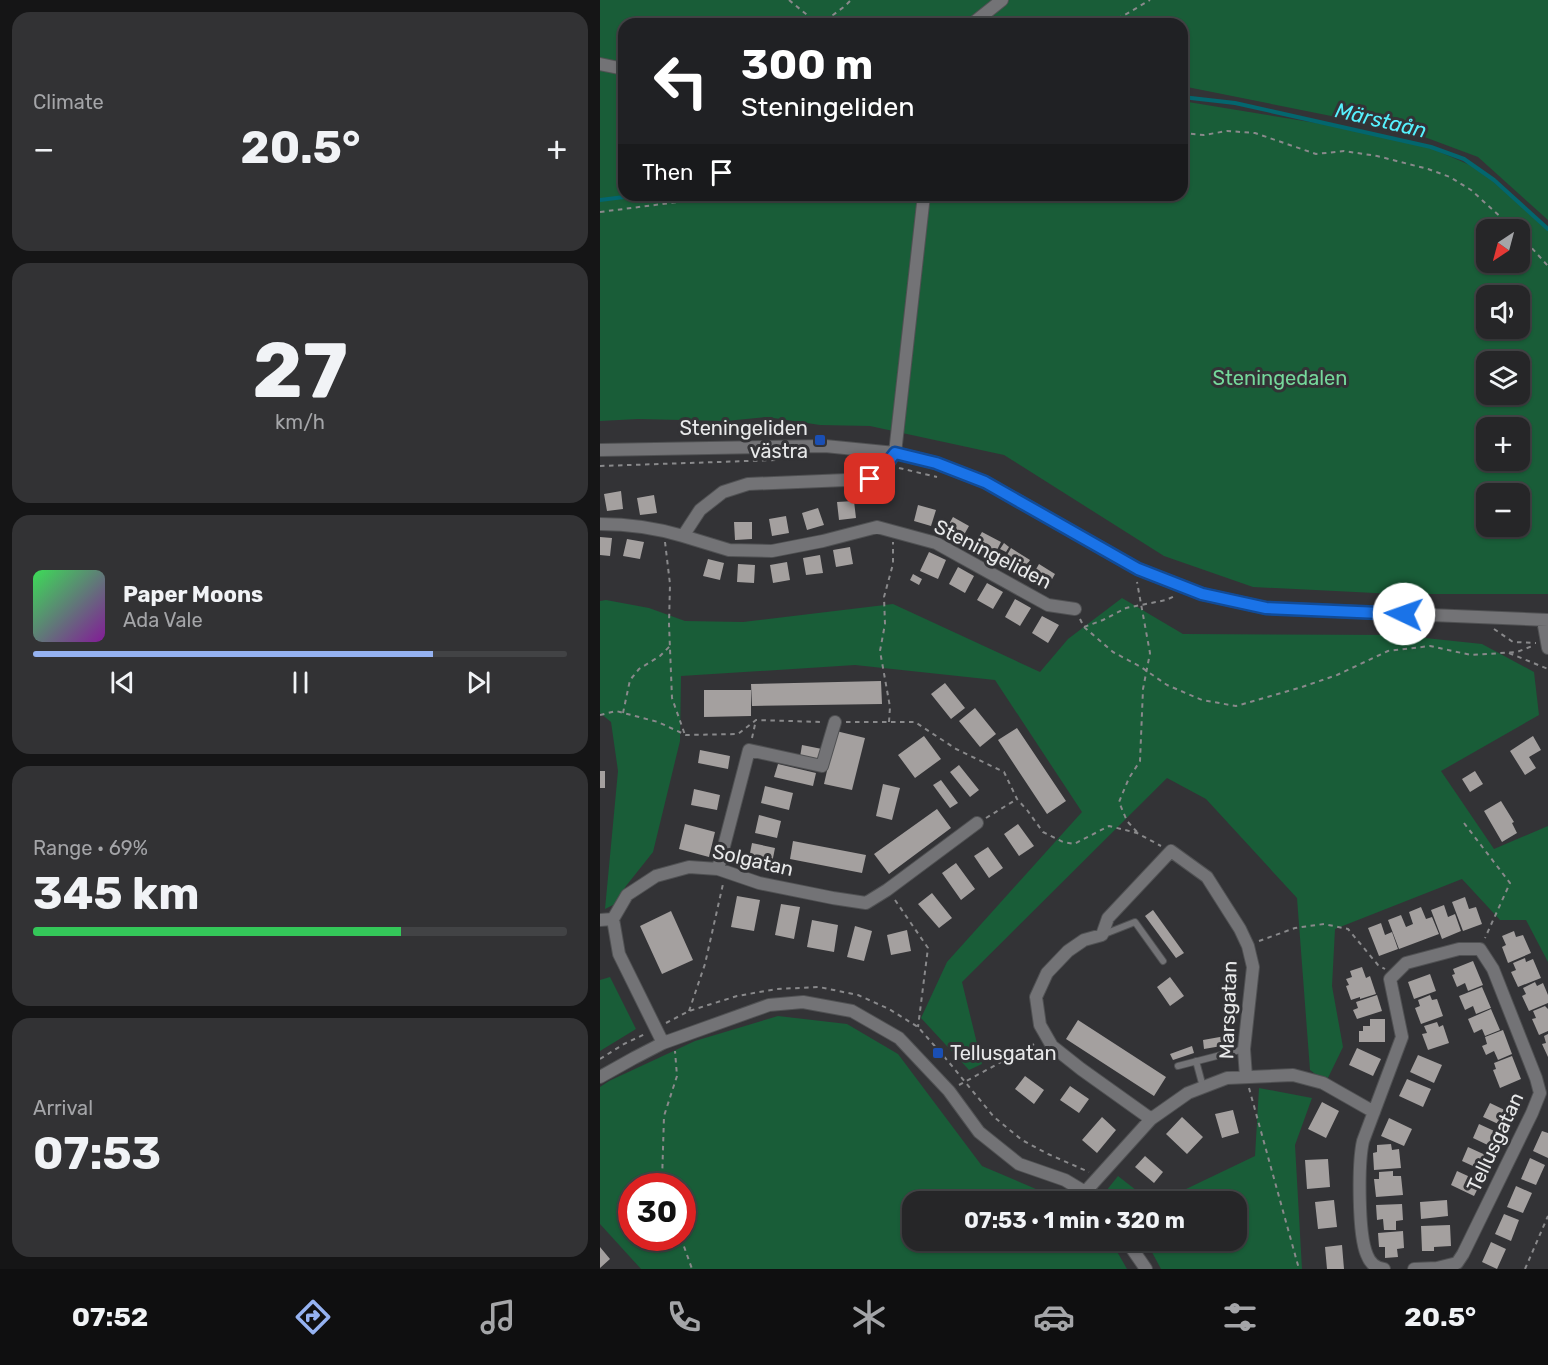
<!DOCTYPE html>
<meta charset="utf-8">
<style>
:root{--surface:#262628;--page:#323234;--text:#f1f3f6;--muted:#a4a5a8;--line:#424345;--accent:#95b2f1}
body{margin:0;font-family:Rubik,sans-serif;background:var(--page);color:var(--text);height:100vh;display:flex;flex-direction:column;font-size:22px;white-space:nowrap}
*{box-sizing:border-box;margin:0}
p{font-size:20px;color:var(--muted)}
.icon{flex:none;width:33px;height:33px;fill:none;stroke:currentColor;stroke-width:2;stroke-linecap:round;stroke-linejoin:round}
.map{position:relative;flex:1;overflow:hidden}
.side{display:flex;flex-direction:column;gap:12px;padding:12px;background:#151516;width:600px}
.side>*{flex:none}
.banner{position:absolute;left:18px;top:18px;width:570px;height:183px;border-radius:18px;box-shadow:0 2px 4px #0004,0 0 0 2px var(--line);background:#202124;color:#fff;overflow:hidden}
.needle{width:39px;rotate:216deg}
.fabs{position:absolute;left:876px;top:219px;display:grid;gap:12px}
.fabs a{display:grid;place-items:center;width:54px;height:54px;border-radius:12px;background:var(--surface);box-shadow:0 2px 4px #0004,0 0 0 2px var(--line);font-size:30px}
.speed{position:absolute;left:18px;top:1173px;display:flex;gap:12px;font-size:30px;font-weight:700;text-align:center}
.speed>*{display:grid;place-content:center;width:78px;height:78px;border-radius:50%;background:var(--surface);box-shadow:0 2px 4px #0004,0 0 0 2px var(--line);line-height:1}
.speed .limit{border:9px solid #d22;background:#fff;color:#111}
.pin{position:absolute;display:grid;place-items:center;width:51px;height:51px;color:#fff;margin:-26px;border-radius:12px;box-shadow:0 3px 9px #0006}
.me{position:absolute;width:66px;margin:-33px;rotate:273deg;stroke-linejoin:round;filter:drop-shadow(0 0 4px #0008)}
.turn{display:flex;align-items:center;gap:21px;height:126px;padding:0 24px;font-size:27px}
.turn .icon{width:78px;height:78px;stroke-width:2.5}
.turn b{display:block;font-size:42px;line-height:51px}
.then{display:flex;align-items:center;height:57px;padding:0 24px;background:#0003;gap:12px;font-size:22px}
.big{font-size:45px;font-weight:700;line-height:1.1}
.side .card{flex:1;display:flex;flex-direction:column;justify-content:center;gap:9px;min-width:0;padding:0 21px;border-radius:18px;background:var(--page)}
.side .dial{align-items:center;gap:0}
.dial b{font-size:78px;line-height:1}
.song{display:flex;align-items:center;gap:18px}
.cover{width:72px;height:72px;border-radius:9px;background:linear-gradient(135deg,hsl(130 70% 55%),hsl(290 70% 35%))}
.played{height:6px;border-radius:3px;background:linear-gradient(90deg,var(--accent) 75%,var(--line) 75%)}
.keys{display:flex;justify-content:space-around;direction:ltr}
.heat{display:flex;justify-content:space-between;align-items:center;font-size:33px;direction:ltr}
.charge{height:9px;border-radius:4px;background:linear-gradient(90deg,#34c759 69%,var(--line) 0)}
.trip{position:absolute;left:302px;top:1191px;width:345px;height:60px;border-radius:18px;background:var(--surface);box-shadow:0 2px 4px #0004,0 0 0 2px var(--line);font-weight:700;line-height:60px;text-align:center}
.tabs{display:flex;height:96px;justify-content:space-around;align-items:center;background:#0f0f10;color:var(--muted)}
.tabs .icon{width:42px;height:42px}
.tabs .current{color:var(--accent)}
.tabs b{font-size:27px;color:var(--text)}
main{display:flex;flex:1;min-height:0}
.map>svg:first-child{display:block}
.green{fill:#195d38;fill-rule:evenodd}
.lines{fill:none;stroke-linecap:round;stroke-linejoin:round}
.stream{stroke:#03666e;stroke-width:4}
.building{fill:#a4a09f}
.lane-casing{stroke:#505153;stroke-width:8}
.street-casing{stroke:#505153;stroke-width:14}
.path{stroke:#89898b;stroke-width:2;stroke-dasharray:4.5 4.5;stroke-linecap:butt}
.lane{stroke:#737376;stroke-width:6}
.street{stroke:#737376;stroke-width:12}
.route-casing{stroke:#114b97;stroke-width:15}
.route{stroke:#1a73e8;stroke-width:10}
.transit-dot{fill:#1a4fb4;stroke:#333336;stroke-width:2}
.labels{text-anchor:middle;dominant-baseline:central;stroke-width:6;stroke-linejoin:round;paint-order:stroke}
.park-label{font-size:20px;fill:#75d89b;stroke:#333336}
.poi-label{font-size:20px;fill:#e8e9ea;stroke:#333336;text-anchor:end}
.street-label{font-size:20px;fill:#e8e9ea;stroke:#333336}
.water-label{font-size:21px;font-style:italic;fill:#56f1fe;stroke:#333336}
</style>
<main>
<section class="side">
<div class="card"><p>Climate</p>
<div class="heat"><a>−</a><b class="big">20.5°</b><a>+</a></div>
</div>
<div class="card dial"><b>27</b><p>km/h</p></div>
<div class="card">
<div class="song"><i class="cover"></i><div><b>Paper Moons</b><p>Ada Vale</p></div></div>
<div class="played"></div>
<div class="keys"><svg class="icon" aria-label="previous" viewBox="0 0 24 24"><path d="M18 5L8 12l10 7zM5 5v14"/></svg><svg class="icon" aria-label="pause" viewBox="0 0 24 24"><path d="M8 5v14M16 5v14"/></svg><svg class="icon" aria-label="next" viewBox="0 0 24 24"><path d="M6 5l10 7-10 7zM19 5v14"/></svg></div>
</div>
<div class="card"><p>Range · 69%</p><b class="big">345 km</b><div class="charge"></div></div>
<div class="card"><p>Arrival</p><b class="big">07:53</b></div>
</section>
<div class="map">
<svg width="948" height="1269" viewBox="0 0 948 1269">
<rect width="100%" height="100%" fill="#333336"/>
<path class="green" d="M 0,0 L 948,0 L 948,220 L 878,157 L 811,132 L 582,86 L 582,24 L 24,24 L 24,195 L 582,195 L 582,101 L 747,128 L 819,143 L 879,169 L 948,230 L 948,594 L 795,594 L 653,587 L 564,556 L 404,455 L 270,426 L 220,425 L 167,417 L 126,421 L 38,419 L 0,421 ZM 886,230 L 920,230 L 920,262 L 886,262 ZM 886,296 L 920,296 L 920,328 L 886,328 ZM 886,362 L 920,362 L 920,394 L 886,394 ZM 886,428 L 920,428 L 920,460 L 886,460 ZM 886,494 L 920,494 L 920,526 L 886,526 Z
M 522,598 L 583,634 L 797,635 L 882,644 L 934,672 L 939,715 L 841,771 L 894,849 L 948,826 L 948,962 L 926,920 L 900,920 L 862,879 L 735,929 L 732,986 L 743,1047 L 726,1082 L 710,1070 L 697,898 L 606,799 L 567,778 L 362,982 L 382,1064 L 369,1070 L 321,1018 L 347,962 L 482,812 L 395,680 L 255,665 L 81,676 L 80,741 L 53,852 L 26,886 L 15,904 L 5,909 L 18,771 L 11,722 L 0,713 L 0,601 L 6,600 L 49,608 L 85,621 L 143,622 L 293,604 L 440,672 L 468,639 Z
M 10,977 L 36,1029 L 0,1051 L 0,980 Z
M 178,1016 L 247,1024 L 298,1054 L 382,1166 L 464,1201 L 312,1202 L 312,1240 L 511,1241 L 527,1269 L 41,1269 L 0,1224 L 0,1087 L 9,1081 L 95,1041 ZM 32,1186 L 82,1186 L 82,1238 L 32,1238 Z
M 659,1088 L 712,1098 L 695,1145 L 702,1269 L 561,1269 L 546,1241 L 636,1240 L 636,1202 L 561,1201 L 655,1156 Z
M 518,1176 L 550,1201 L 515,1201 L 506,1191 Z"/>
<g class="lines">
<path class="stream" d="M 582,97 L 635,103 L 831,147 L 864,159 L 894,180 L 948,229
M 0,200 L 40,195"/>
</g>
<path class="building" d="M 21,491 L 23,509 L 7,511 L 4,494 Z
M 54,495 L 57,513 L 40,515 L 37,498 Z
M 254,501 L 256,518 L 239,520 L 237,502 Z
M 318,505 L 336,510 L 331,526 L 314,521 Z
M 218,508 L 224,525 L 207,530 L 202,513 Z
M 186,516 L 189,533 L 172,536 L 169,519 Z
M 353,517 L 369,526 L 361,540 L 345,531 Z
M 134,522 L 152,522 L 152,539 L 135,540 Z
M 382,532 L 401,542 L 392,560 L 387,557 L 388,554 L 374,546 Z
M 0,537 L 12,538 L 10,556 L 0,555 Z
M 27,539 L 44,542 L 40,559 L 23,556 Z
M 404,543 L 409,547 L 406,552 L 400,549 Z
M 250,547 L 253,564 L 236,567 L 233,550 Z
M 411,548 L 430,560 L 420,577 L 415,574 L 417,570 L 403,562 Z
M 329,552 L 346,560 L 338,579 L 320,571 Z
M 220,555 L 223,573 L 206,575 L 203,558 Z
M 108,559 L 124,563 L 120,580 L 103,576 Z
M 187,562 L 190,580 L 173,583 L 170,565 Z
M 138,564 L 155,565 L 154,583 L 137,582 Z
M 439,564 L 455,574 L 447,588 L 431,578 Z
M 358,567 L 374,576 L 365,593 L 349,584 Z
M 313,574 L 322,579 L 319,585 L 310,580 Z
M 387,583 L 403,592 L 393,609 L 377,600 Z
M 415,599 L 431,608 L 420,626 L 405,617 Z
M 442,616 L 459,625 L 448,643 L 432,633 Z
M 281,681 L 282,704 L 152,706 L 151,684 Z
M 345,683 L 365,708 L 351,719 L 331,694 Z
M 104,690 L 151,690 L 151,716 L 104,717 Z
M 375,708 L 396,734 L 380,747 L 359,721 Z
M 417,728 L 466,801 L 447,814 L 398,740 Z
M 236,731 L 265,738 L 252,790 L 224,784 Z
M 324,736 L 341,759 L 315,778 L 298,755 Z
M 933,736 L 941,750 L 929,757 L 936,768 L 925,775 L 910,751 Z
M 202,745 L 222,749 L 220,761 L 200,757 Z
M 100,750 L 130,756 L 128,769 L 98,763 Z
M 178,764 L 216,773 L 213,786 L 174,777 Z
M 359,765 L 379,790 L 370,797 L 350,772 Z
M 0,771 L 5,771 L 5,788 L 0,788 Z
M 875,771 L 883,784 L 870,792 L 862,779 Z
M 341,780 L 358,803 L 350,808 L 333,785 Z
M 283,784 L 300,788 L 292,820 L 276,816 Z
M 165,786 L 193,793 L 189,810 L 161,803 Z
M 94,789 L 120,795 L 117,810 L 91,805 Z
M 901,801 L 914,822 L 912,823 L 917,833 L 902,842 L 884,811 Z
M 337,809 L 351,828 L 289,874 L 274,854 Z
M 159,815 L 181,821 L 177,838 L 155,833 Z
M 85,824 L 115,832 L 109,857 L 79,849 Z
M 418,824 L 434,846 L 419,856 L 404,834 Z
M 193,841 L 266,855 L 262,873 L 190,859 Z
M 152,843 L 175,848 L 171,868 L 148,863 Z
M 388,847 L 403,868 L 389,878 L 374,856 Z
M 356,863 L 375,889 L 361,900 L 342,873 Z
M 332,893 L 352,918 L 339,928 L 318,904 Z
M 137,896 L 160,900 L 154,931 L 131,927 Z
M 865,897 L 869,909 L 876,907 L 882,924 L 863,931 L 852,902 Z
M 181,904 L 200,907 L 194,939 L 175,935 Z
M 844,905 L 848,917 L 855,914 L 861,931 L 842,939 L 831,910 Z
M 821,907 L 826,919 L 832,917 L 839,934 L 799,949 L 788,920 L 801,915 L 806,927 L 813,924 L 809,912 Z
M 553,910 L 584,953 L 576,958 L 545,916 Z
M 71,911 L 93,960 L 62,974 L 40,926 Z
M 212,920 L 238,925 L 234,952 L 207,947 Z
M 781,923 L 785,935 L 792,932 L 798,949 L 779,956 L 768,928 Z
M 255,926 L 272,931 L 264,961 L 247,957 Z
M 307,930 L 311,951 L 291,955 L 287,935 Z
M 914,931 L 916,937 L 923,935 L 931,953 L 908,963 L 902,947 L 906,945 L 902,936 Z
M 925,958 L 926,962 L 933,959 L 941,978 L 918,987 L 911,972 L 916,970 L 913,963 Z
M 873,961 L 883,985 L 868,991 L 865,983 L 857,987 L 852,975 L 855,974 L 853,969 Z
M 762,967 L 766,978 L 770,976 L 776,994 L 760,999 L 760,997 L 751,1000 L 746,986 L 749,985 L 746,979 L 752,977 L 750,971 Z
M 830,974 L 836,991 L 814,999 L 808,982 Z
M 570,977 L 584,996 L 570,1006 L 557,987 Z
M 935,982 L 937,986 L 943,983 L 948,995 L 948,1003 L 929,1011 L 922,996 L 926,994 L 923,988 Z
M 882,987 L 891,1008 L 876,1014 L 873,1006 L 865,1010 L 859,996 Z
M 777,995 L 782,1011 L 757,1019 L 753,1010 L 758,1008 L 756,1002 Z
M 830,995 L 832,1000 L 837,999 L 843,1016 L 821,1024 L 815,1008 L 820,1006 L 818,1000 Z
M 945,1006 L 948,1009 L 948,1031 L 939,1035 L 932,1019 L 936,1018 L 933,1011 Z
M 891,1009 L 900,1030 L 885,1036 L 882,1029 L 874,1033 L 868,1019 Z
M 770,1019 L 785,1019 L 785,1042 L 759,1042 L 759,1031 L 763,1031 L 763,1026 L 770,1026 Z
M 478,1020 L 566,1077 L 554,1096 L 466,1039 Z
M 837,1022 L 839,1027 L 843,1025 L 849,1043 L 828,1050 L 822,1034 L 827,1033 L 824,1026 Z
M 903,1030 L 912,1054 L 898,1060 L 894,1051 L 886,1055 L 882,1046 L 887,1044 L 885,1037 Z
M 948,1034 L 948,1057 L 942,1044 L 946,1043 L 944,1036 Z
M 631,1035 L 633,1044 L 604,1049 L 603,1040 Z
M 592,1046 L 594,1053 L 573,1060 L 570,1054 Z
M 757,1048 L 781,1059 L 773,1076 L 749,1065 Z
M 818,1055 L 842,1065 L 834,1083 L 810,1072 Z
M 912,1056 L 921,1079 L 900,1088 L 893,1070 L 896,1069 L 894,1063 Z
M 425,1076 L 444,1090 L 434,1104 L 415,1089 Z
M 807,1079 L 831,1089 L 823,1107 L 799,1096 Z
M 470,1086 L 489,1099 L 479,1113 L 460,1100 Z
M 722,1102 L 739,1111 L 726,1138 L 708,1129 Z
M 890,1103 L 913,1114 L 907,1128 L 883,1117 Z
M 633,1110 L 639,1133 L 622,1138 L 615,1114 Z
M 502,1117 L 516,1130 L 497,1153 L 482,1140 Z
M 582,1117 L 603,1137 L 587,1154 L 566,1134 Z
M 789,1118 L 812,1129 L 804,1146 L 781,1136 Z
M 879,1124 L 903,1135 L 896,1149 L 873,1138 Z
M 942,1131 L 948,1133 L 948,1158 L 933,1151 Z
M 791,1144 L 792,1150 L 799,1149 L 801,1168 L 774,1170 L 773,1153 L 777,1152 L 777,1145 Z
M 868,1147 L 892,1158 L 886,1172 L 862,1161 Z
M 545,1156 L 563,1172 L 554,1183 L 535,1167 Z
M 930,1158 L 945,1165 L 936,1185 L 921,1179 Z
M 728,1159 L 730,1187 L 707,1189 L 705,1160 Z
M 793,1171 L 793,1176 L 801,1176 L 803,1195 L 776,1197 L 774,1179 L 779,1179 L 779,1172 Z
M 857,1171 L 881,1182 L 874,1196 L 851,1185 Z
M 916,1186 L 932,1193 L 923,1213 L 907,1207 Z
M 734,1200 L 737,1227 L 718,1229 L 715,1202 Z
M 847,1200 L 848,1216 L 821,1219 L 820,1202 Z
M 802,1204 L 803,1220 L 796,1221 L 796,1230 L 784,1230 L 783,1219 L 777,1220 L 776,1205 Z
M 904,1214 L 919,1220 L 911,1241 L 895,1234 Z
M 850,1225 L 851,1246 L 834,1247 L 834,1251 L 822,1251 L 821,1226 Z
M 803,1231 L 804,1248 L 797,1249 L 798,1257 L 785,1258 L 785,1247 L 779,1247 L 778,1233 Z
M 891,1242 L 906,1249 L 897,1269 L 882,1262 Z
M 742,1245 L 744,1269 L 727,1269 L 725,1247 Z
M 0,1247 L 10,1259 L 0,1268 Z"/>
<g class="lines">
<defs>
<path id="lane" d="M 502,935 L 535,922 L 563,961
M 596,1061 L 603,1087
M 578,1066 L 644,1049"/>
<path id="street" d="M 372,24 L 402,0
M 0,64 L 24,69
M 324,195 L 295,453 C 288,464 282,474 270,479 L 148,484 L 123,492 L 100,510 L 83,536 L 129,550 L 172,551 L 223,541 L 277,527 L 336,543 L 448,605 L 475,609
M 0,450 L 225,446 L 295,453 L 336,463 L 385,482 L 538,569 L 602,594 L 666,608 L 948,620
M 0,524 C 28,524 56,528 83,536
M 943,620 L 948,648
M 118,869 L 149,750 L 222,766 L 235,722
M 0,920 L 13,919
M 63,1043 L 19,954 L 13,919 L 27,895 L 56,876 L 89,867 L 118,869 L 159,883 L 233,898 L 266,903 L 287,890 L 377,823
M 0,1077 L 34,1058 L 63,1043 L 169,1005 L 203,1002 L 252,1011 L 299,1038 L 349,1091 L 379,1132 L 419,1164 L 465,1180 L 485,1192 L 493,1202
M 551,1119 L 481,1069 L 452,1046 L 440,1025 L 436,997 L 447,973 L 468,951 L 484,940 L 502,935 L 508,918 L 571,851 L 607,877 L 640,929 L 648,946 L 653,967 L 644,1049 L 646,1077
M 485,1192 L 551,1119 L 588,1093 L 627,1078 L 693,1075 L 723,1083 L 774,1112
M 526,1240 L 546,1269
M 784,1269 C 776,1268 770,1263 767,1255 C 758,1235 758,1163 763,1141 L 802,1037 L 790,979 L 806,963 L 859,949 L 880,949 L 893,969 L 936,1078 L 940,1093 L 932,1113 L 863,1254 L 857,1263 L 837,1268 L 814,1269"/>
</defs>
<use href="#lane" class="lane-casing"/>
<use href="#street" class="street-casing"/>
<path class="path" d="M 189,0 L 218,24
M 230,24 L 233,15 L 245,6 L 251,0
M 500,24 L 523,16 L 550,0
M 582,133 L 604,135 L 627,131 L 655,133 L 716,154 L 744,151 L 777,156 L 828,169 L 850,177 L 871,190 L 915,230
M 0,212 L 133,195
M 920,235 L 948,266
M 0,466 L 177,460
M 299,468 L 337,477
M 65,542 L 70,584 L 69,624 L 72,698 L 85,735
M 480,619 L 484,627 L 503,620 L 526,608 L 566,600 L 575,596
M 484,627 L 513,652 L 541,667 L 567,685 L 602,700 L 636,706 L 702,687 L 737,675 L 788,651 L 830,646 L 871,655 L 917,652 L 935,645
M 894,629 L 913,642 L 936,643
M 909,653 L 948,669
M 23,713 L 30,680 L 39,669 L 60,656 L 70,646
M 0,715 L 16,711 L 58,722 L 86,735 L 138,734 L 156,720 L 222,722
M 246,722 L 315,722 L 356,749 L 404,772 L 417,799 L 427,810 L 443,832 L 463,842 L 474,844 L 509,826 L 537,833 L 561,846
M 289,722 L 290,707 L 280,651 L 285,624 L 284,597 L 293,564 L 293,542
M 152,738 L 156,720
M 386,818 L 417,799
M 864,823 L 910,883 L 885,938
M 537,832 L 527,821 L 519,802 L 529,778 L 540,761 L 543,689 L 550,653 L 537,582
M 295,900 L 328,948 L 318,1027
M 659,941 L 695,928 L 724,924 L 748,929 L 778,965 L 785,969
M 89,1011 L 105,964 L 123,884
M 66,1023 L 89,1011 L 137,996 L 177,989 L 219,987 L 258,995 L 289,1009 L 318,1027 L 347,1060 L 394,1117 L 422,1140 L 448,1154 L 489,1172
M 0,1059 L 24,1044 L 45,1034
M 359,1085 L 436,1043
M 649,1088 L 699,1269
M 64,1186 L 62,1181 L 64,1116 L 77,1076 L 75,1051
M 81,1238 L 92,1269
M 925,1269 L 948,1216"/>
<use href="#lane" class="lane"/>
<use href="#street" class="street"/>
</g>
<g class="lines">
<defs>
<path id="route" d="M 270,479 L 277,476 L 295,453 L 336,463 L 385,482 L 538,569 L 602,594 L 666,608 L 804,614"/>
</defs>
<use href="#route" class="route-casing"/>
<use href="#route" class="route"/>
</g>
<g class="transit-dot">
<rect x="214" y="434" width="12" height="12" rx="3"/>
<rect x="332" y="1047" width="12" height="12" rx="3"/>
</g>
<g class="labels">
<g class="park-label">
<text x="680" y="378">Steningedalen</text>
</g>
<g class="poi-label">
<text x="208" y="428">Steningeliden<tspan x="208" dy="23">västra</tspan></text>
<text x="350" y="1053" text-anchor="start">Tellusgatan</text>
</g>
<g class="street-label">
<text transform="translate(393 554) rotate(27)">Steningeliden</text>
<text transform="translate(153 860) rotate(13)">Solgatan</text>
<text transform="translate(628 1010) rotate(-88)">Marsgatan</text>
<text transform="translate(895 1142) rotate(-65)">Tellusgatan</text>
</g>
<g class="water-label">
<text transform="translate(781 120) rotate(13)">Märstaån</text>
</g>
</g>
</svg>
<div class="fabs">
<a><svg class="needle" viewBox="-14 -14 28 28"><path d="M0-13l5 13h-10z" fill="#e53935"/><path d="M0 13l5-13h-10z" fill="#a4a5a8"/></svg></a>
<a><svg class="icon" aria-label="sound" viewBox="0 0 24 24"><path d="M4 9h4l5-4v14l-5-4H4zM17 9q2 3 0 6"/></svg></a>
<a><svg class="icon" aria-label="layers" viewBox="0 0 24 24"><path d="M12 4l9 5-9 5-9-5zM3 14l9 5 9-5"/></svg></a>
<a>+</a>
<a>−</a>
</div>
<div class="speed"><div class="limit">30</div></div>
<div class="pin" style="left:270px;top:479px;background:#d93025"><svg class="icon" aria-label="arrive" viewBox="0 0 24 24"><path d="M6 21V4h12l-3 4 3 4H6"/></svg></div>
<svg class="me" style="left:804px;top:614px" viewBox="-20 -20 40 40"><circle r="19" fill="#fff"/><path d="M0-13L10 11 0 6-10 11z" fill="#1a73e8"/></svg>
<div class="trip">07:53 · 1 min · 320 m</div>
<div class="banner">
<div class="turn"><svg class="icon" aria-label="left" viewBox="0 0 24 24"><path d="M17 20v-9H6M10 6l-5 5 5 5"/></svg><div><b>300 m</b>Steningeliden</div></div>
<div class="then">Then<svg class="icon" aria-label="arrive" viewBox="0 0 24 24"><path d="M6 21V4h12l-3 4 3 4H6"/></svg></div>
</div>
</div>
</main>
<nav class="tabs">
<b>07:52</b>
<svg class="icon current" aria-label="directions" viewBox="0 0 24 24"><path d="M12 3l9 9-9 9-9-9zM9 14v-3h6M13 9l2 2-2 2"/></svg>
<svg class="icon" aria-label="music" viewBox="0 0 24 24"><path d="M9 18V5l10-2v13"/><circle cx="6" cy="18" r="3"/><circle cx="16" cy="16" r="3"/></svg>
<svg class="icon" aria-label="phone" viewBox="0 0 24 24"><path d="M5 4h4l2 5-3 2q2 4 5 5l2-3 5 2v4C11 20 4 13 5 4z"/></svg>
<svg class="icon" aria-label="climate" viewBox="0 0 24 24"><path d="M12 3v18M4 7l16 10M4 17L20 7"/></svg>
<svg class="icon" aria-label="car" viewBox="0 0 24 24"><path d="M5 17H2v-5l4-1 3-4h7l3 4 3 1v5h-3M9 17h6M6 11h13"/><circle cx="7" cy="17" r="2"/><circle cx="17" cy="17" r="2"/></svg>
<svg class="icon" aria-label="filters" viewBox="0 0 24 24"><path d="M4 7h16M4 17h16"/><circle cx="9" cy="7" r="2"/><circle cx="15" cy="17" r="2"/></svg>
<b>20.5°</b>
</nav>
